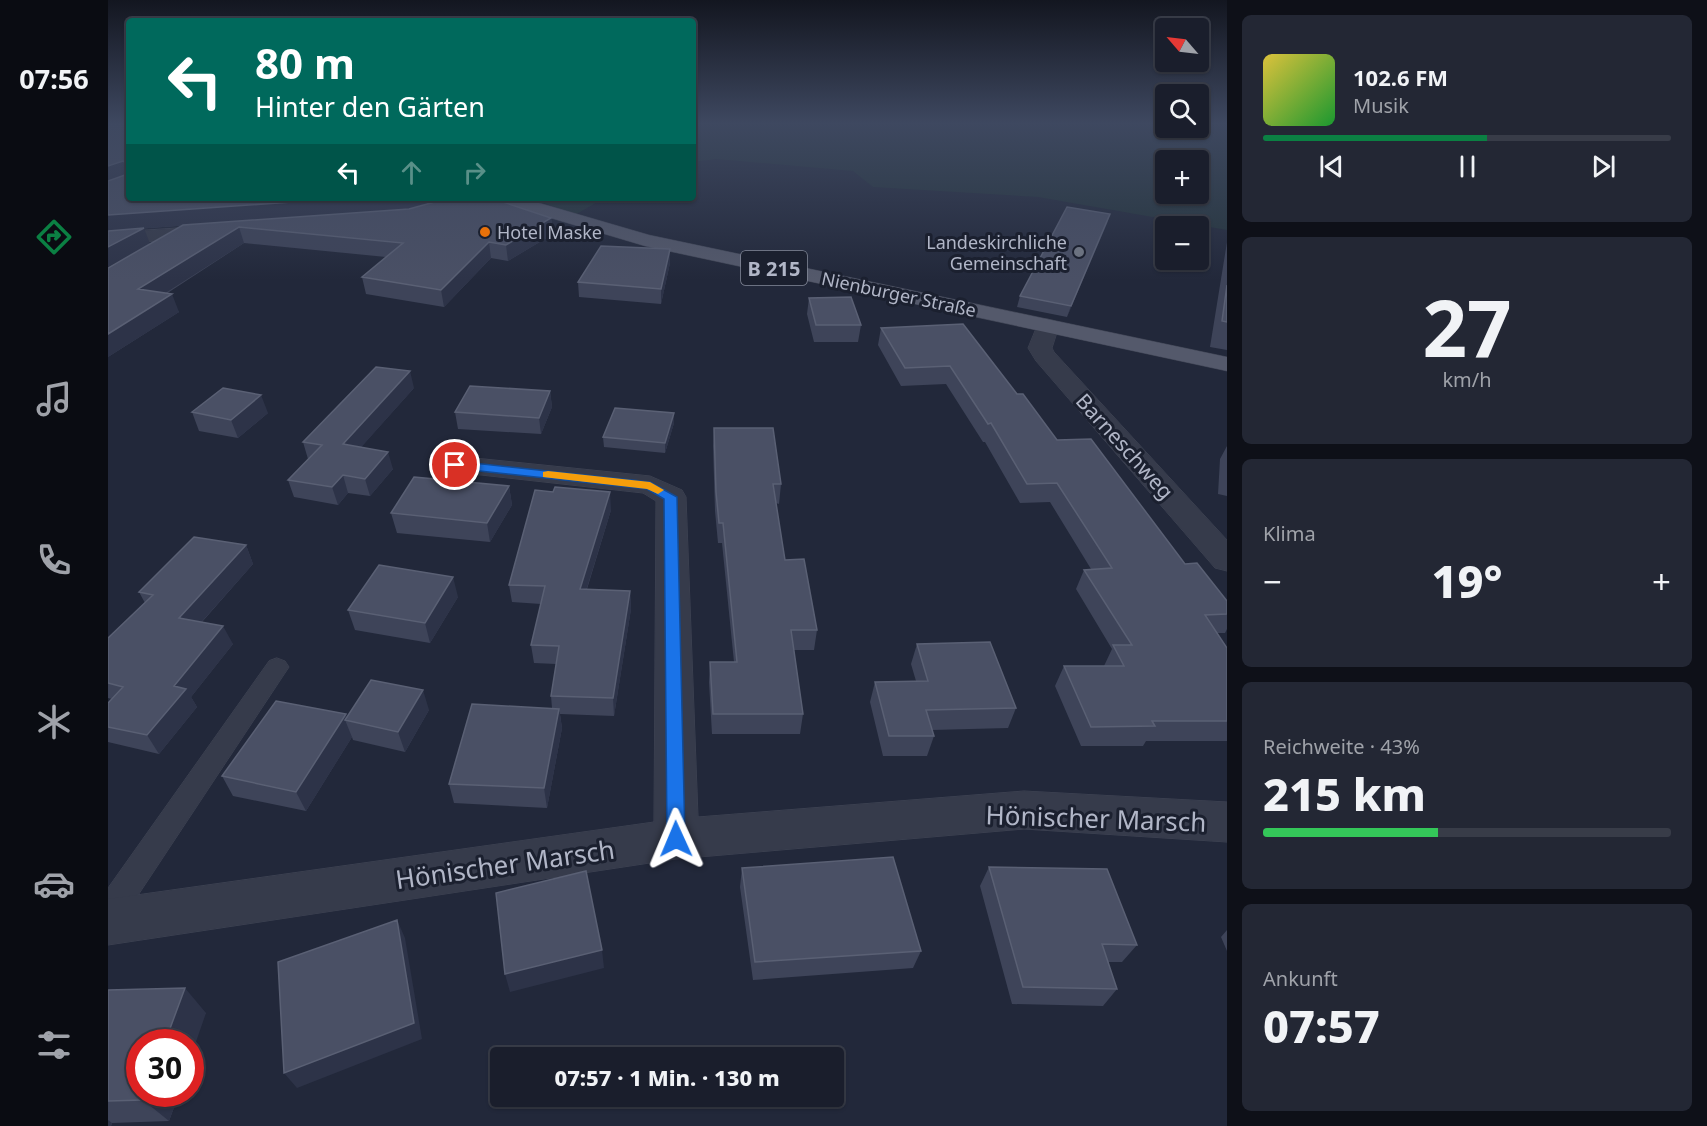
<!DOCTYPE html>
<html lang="de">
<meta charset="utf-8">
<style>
:root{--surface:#1a1e2c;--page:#232734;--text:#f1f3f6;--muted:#9fa2a9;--line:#383c48;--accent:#0b8043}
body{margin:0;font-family:"Noto Sans",sans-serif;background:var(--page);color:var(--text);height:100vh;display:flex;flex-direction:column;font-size:22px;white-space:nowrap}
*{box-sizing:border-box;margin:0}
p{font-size:20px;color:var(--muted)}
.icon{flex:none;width:33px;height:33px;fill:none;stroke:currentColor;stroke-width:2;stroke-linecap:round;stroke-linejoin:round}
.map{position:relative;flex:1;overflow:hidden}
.sheet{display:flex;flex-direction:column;gap:15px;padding:15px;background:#0e1018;width:480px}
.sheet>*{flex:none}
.guide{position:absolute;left:18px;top:18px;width:570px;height:183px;border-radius:6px;box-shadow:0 2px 4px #0004,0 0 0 2px var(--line);background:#00695c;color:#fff;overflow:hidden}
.needle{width:39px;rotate:298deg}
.tools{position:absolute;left:1047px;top:18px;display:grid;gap:12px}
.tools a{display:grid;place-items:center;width:54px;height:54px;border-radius:6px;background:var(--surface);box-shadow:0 2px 4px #0004,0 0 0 2px var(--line);font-size:30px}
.speed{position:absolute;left:18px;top:1029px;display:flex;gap:12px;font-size:30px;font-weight:700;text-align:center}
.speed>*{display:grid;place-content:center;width:78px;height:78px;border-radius:50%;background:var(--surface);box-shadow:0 2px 4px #0004,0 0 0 2px var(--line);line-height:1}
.speed .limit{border:9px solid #d22;background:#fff;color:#111}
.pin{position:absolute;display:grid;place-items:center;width:51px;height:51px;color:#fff;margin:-26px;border:3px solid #fff;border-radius:50%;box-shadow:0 2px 6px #0007}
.me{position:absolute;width:66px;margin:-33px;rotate:359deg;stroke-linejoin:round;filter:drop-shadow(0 0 4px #0008)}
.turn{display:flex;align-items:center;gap:21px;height:126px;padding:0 30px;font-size:27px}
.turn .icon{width:78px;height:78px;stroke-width:2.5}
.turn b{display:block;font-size:42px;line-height:51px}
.lanes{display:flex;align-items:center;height:57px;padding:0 30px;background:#0003;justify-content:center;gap:30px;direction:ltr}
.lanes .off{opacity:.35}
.big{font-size:45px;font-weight:800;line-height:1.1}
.sheet .card{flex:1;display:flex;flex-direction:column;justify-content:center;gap:9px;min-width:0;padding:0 21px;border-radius:9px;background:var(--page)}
.sheet .dial{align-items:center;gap:0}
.dial b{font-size:78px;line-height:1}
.song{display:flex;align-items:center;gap:18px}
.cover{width:72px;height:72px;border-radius:9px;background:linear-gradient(135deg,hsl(50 70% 55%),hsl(130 70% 35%))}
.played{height:6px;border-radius:3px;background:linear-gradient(90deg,var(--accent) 55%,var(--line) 55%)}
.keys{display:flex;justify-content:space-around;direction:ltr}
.heat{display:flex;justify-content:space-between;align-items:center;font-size:33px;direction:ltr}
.charge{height:9px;border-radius:4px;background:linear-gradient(90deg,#34c759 43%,var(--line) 0)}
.trip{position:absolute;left:382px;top:1047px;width:354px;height:60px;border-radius:6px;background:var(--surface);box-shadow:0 2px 4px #0004,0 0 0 2px var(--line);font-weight:800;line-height:60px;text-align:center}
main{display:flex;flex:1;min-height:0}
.dock{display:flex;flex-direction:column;width:108px;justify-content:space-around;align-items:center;background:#0a0c12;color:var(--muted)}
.dock .icon{width:42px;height:42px}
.dock .on{color:var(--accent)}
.dock b{font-size:27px;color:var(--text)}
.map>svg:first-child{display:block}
.green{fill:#24343b;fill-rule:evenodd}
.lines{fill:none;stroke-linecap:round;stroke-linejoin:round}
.service-casing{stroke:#3f4454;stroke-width:1}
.minor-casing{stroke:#3f4454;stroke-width:1}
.primary-casing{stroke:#3f4454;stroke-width:1}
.service{fill:#363b4b;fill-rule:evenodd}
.minor{fill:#363b4b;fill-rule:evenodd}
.primary{fill:#54596b;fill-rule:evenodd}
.wall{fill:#3e4459}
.shaded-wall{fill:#2d3348}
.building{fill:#4a5065;stroke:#5a6074;stroke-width:1.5}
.route{fill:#1a73e8;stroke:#114b97;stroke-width:1.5}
.slow{fill:#f59e0b}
.food-dot{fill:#e8710a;stroke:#1b202f;stroke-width:2}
.worship-dot{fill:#6b7280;stroke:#1b202f;stroke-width:2}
.labels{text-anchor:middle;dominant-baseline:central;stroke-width:6;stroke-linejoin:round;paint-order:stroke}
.far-poi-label{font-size:18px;fill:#b1b6c7;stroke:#1b202f;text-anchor:start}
.far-street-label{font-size:18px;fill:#b1b6c7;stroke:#1b202f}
.shield{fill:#1b202f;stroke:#848999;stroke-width:1.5}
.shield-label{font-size:20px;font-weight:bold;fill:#b1b6c7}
.street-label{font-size:21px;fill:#b1b6c7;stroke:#1b202f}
.near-street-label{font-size:26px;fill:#b1b6c7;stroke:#1b202f}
</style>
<main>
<nav class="dock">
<b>07:56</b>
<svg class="icon on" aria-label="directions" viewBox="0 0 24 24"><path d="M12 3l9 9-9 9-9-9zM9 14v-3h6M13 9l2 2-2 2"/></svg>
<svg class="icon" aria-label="music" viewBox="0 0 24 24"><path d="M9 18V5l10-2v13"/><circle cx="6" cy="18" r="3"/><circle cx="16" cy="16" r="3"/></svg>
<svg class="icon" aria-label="phone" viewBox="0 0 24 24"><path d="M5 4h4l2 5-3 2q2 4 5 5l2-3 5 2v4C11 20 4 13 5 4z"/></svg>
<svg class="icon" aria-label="climate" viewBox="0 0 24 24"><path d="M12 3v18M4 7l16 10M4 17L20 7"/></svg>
<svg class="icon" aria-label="car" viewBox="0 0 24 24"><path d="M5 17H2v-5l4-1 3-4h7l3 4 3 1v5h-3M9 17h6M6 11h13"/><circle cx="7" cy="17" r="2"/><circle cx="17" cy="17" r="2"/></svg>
<svg class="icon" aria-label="filters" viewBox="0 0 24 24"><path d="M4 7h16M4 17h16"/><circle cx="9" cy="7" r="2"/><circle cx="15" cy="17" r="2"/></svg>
</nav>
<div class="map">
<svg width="1119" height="1126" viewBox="0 0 1119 1126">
<rect width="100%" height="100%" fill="#22283a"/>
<path class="green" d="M 585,123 L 1057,123 L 1058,128 L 1090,128 L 1091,123 L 1119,123 L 1119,230 L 930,197 L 765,187 L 745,171 L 608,159 L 585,162 ZM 1058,160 L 1090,160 L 1090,194 L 1058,194 Z
M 423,198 L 496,198 L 467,215 Z"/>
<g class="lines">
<defs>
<path id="service" d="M 169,658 L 177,661 L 181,667 L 177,673 L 11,924 L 0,929 L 0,888 L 161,661 Z"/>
<path id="minor" d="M 102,226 L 112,232 L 109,236 L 0,245 L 0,233 Z
M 939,319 L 947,321 L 951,326 L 944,348 L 946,352 L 1119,540 L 1119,571 L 1107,568 L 928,361 L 920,348 L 931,321 Z
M 347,456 L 542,476 L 574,490 L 578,497 L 590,817 L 916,791 L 1119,802 L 1119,842 L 916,829 L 568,859 L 0,945 L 0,899 L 546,822 L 548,501 L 535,493 L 337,471 L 333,465 L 337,459 Z"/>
<path id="primary" d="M 386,198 L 414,198 L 541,235 L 1119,357 L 1119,371 L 537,246 L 389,202 Z"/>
</defs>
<use href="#service" class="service-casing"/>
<use href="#minor" class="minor-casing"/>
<use href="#primary" class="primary-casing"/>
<use href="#service" class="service"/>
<use href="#minor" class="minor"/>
<use href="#primary" class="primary"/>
</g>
<path class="wall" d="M 0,123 L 443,218 L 445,234 L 400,261 L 383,258 L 336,307 L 258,294 L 254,277 L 278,257 L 136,243 L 58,294 L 71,312 L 0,357 L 75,225 L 301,209 L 0,231 Z
M 1002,214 L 959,317 L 909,307 L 912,296 Z
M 1119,242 L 1119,350 L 1102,347 Z
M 562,249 L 562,263 L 553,304 L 471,297 L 470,282 Z
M 701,298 L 753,325 L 750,342 L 706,342 L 699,314 Z
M 773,328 L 909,394 L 949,440 L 1077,564 L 1119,601 L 1119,629 L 1117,633 L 1109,633 L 1119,648 L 1119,741 L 1038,741 L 1035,746 L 973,746 L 947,686 L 956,666 L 996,666 L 1004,649 L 968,589 L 976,570 L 983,569 L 942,502 L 912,503 L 877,442 L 875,442 L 838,384 L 793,386 L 770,345 Z
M 306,388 L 253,447 L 285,469 L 262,496 L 240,493 L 230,505 L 186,497 L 180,480 L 200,459 L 195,442 Z
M 442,391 L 444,407 L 433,434 L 350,429 L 347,412 Z
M 84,412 L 160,413 L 130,438 L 91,431 Z
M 566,423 L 557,453 L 496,447 L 495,437 Z
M 606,428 L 673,484 L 671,504 L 668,503 L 677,560 L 709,630 L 706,650 L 686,650 L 695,714 L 692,734 L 604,734 L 601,682 L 602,662 L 626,662 L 614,543 L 610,543 L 607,511 L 605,446 Z
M 1119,446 L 1119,496 L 1110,494 L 1112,459 Z
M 401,486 L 404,505 L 382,542 L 289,533 L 283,513 Z
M 503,510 L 479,589 L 522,591 L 523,609 L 506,716 L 452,714 L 454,728 L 439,808 L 346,803 L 341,784 L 444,708 L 443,696 L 448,664 L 426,663 L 423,645 L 433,604 L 404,602 L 401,585 Z
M 138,545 L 145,564 L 94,622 L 125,644 L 83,697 L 89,707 L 51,754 L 0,742 L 0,703 L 4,699 L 0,698 L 0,638 L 37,603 L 31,592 Z
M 350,597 L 322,643 L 247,630 L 240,610 Z
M 809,644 L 908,708 L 900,728 L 824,730 L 826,736 L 819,756 L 775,756 L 762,702 L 767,682 L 808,681 L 803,664 Z
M 321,710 L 297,752 L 245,740 L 244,737 L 198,811 L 125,796 L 114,776 L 239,717 Z
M 881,867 L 1029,945 L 1014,962 L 1000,962 L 1009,989 L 995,1006 L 904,1004 L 872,886 Z
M 634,868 L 813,951 L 805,968 L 645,980 L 632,887 Z
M 1119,930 L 1119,951 L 1113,937 Z
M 0,990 L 98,1013 L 32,1094 L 71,1094 L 61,1121 L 4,1123 L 3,1126 L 0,1126 Z"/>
<path class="shaded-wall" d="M 15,161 L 20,175 L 0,183 L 0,166 Z
M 240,198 L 340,198 L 303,209 L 0,231 L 0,215 Z
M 1002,214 L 999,224 L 959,317 L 963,306 Z
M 443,218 L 445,234 L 400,261 L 398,245 Z
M 131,227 L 136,243 L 37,306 L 30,289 Z
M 36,228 L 42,244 L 0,267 L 0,247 Z
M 381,242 L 383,258 L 336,307 L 333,290 Z
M 562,249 L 562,263 L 553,304 L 553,289 Z
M 64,294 L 71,312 L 0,357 L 0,334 Z
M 302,371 L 306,388 L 240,462 L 235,444 Z
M 442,391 L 444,407 L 433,434 L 431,418 Z
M 153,395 L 160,413 L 130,438 L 123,420 Z
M 566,413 L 566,423 L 557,453 L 557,443 Z
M 280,452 L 285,469 L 262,496 L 257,479 Z
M 235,475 L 240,493 L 230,505 L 224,487 Z
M 401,486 L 404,505 L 382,542 L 379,523 Z
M 502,492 L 503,510 L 473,607 L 472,589 Z
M 138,545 L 145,564 L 81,636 L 71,618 Z
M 345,577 L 350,597 L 322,643 L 317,623 Z
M 522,591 L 523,609 L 506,716 L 505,698 Z
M 115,626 L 125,644 L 83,697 L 89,707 L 51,754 L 39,735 L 66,686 Z
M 315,690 L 321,710 L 297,752 L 290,732 Z
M 451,709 L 454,728 L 439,808 L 436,788 Z
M 238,714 L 240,721 L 237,720 L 244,737 L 198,811 L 188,792 Z
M 289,920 L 297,938 L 314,1039 L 189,1088 L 176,1073 Z
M 494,950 L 496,968 L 402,992 L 397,974 Z
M 77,988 L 98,1013 L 82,1059 L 82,1042 L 57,1042 Z
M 38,1094 L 71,1094 L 61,1121 L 35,1100 Z
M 0,1120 L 4,1123 L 3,1126 L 0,1126 Z"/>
<path class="building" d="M 0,123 L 21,123 L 21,198 L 240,198 L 0,215 L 0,181 L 17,175 L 18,163 L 15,161 L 0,166 Z
M 341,198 L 383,198 L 443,218 L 398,245 L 381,242 L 333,290 L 254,277 L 295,243 L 131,227 L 30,289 L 64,294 L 0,334 L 0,268 L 75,225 L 301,209 Z
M 959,207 L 1002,214 L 963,306 L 912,296 Z
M 36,228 L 0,247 L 0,231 Z
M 493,246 L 562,249 L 553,289 L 470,282 Z
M 1119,285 L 1119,322 L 1114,321 Z
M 743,297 L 753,325 L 708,325 L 701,298 Z
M 855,324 L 909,394 L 915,394 L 949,440 L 983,439 L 1077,564 L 1089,563 L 1119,601 L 1119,614 L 1097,615 L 1119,648 L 1119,721 L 1044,721 L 1047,726 L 983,727 L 956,666 L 1016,666 L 1005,645 L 1024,645 L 976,570 L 1004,568 L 949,483 L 919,484 L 883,423 L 880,424 L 842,366 L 797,368 L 773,328 Z
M 268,367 L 302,371 L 235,444 L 280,452 L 257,479 L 235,475 L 224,487 L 180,480 L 214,445 L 195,442 Z
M 362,386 L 442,391 L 431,418 L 347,412 Z
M 115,388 L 153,395 L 123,420 L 84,412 Z
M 507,408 L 566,413 L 557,443 L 495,437 Z
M 606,428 L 665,428 L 673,484 L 665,484 L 677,560 L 696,559 L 709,630 L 683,630 L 695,714 L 605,714 L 602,662 L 629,662 L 615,523 L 611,523 L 608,492 Z
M 306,477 L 401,486 L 379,523 L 283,513 Z
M 447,487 L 502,492 L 472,589 L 522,591 L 505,698 L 443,696 L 451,646 L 423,645 L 437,586 L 401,585 L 427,490 L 445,492 Z
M 86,537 L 138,545 L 71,618 L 115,626 L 66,686 L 78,689 L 39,735 L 0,727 L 0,703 L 15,687 L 0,683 L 0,638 L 45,595 L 31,592 Z
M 271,565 L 345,577 L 317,623 L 240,610 Z
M 882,642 L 908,708 L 818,710 L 826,736 L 781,736 L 767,682 L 820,681 L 809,644 Z
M 263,680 L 315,690 L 290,732 L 237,720 Z
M 168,701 L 238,714 L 188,792 L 114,776 Z
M 364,704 L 451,709 L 436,788 L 341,784 Z
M 785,857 L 813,951 L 647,962 L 634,868 Z
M 881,867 L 999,869 L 1029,945 L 994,944 L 1009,989 L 915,987 Z
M 478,871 L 494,950 L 397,974 L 388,893 Z
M 289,920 L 306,1023 L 176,1073 L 170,962 Z
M 77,988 L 57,1042 L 32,1042 L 32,1094 L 38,1094 L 35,1100 L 0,1101 L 0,990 Z"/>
<linearGradient id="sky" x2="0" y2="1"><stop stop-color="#131620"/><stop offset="0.44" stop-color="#3e4860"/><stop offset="1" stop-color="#3e4860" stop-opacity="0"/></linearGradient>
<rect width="1119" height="280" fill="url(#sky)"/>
<path class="route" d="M 347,461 L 542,482 L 569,497 L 577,839 L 574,845 L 568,847 L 561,845 L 559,839 L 556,499 L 539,489 L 343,468 L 343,462 Z"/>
<path class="slow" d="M 440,471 L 542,482 L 556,490 L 550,494 L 539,489 L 435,477 L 435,472 Z"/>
<circle class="food-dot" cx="377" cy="232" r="6"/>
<circle class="worship-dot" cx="971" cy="252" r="6"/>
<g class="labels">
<g class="far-poi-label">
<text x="389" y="232">Hotel Maske</text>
<text x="959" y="242" text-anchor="end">Landeskirchliche<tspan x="959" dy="21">Gemeinschaft</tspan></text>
</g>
<g class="far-street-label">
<text transform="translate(791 294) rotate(12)">Nienburger Straße</text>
</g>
<rect class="shield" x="633" y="251" width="66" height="34" rx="4.5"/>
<g class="shield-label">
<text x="666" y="268">B 215</text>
</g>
<g class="street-label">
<text transform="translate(1017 446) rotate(48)">Barneschweg</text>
</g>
<g class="near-street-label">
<text transform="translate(988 818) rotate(2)">Hönischer Marsch</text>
<text transform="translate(397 864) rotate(-8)">Hönischer Marsch</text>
</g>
</g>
</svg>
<div class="tools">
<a><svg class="needle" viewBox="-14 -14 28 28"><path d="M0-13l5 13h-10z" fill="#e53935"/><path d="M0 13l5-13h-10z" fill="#9fa2a9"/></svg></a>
<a><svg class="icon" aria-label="search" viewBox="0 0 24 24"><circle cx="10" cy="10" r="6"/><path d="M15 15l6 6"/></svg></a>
<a>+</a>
<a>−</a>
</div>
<div class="speed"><div class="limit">30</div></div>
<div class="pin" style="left:347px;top:465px;background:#d93025"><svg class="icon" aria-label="arrive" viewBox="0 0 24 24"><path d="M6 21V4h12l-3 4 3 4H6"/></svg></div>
<svg class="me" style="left:568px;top:839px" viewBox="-20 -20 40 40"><path d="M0-17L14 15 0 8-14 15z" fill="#1a73e8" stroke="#fff" stroke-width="4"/></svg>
<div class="trip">07:57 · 1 Min. · 130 m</div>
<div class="guide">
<div class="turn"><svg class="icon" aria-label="left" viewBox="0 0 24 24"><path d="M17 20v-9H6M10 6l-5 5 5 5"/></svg><div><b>80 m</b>Hinter den Gärten</div></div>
<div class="lanes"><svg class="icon" aria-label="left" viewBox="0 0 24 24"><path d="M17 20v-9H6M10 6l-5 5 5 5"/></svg><svg class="icon off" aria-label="ahead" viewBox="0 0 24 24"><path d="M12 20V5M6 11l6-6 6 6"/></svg><svg class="icon off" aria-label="right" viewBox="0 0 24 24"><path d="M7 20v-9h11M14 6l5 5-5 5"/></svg></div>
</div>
</div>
<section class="sheet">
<div class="card">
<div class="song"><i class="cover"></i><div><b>102.6 FM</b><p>Musik</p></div></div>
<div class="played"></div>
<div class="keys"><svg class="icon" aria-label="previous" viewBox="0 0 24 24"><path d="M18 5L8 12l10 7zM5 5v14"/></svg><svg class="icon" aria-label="pause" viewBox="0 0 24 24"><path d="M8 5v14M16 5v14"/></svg><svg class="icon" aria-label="next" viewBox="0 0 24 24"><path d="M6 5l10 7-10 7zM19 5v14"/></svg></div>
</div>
<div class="card dial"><b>27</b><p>km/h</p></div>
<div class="card"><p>Klima</p>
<div class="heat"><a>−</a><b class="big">19°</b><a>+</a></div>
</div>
<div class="card"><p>Reichweite · 43%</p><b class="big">215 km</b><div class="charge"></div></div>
<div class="card"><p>Ankunft</p><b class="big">07:57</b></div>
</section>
</main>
